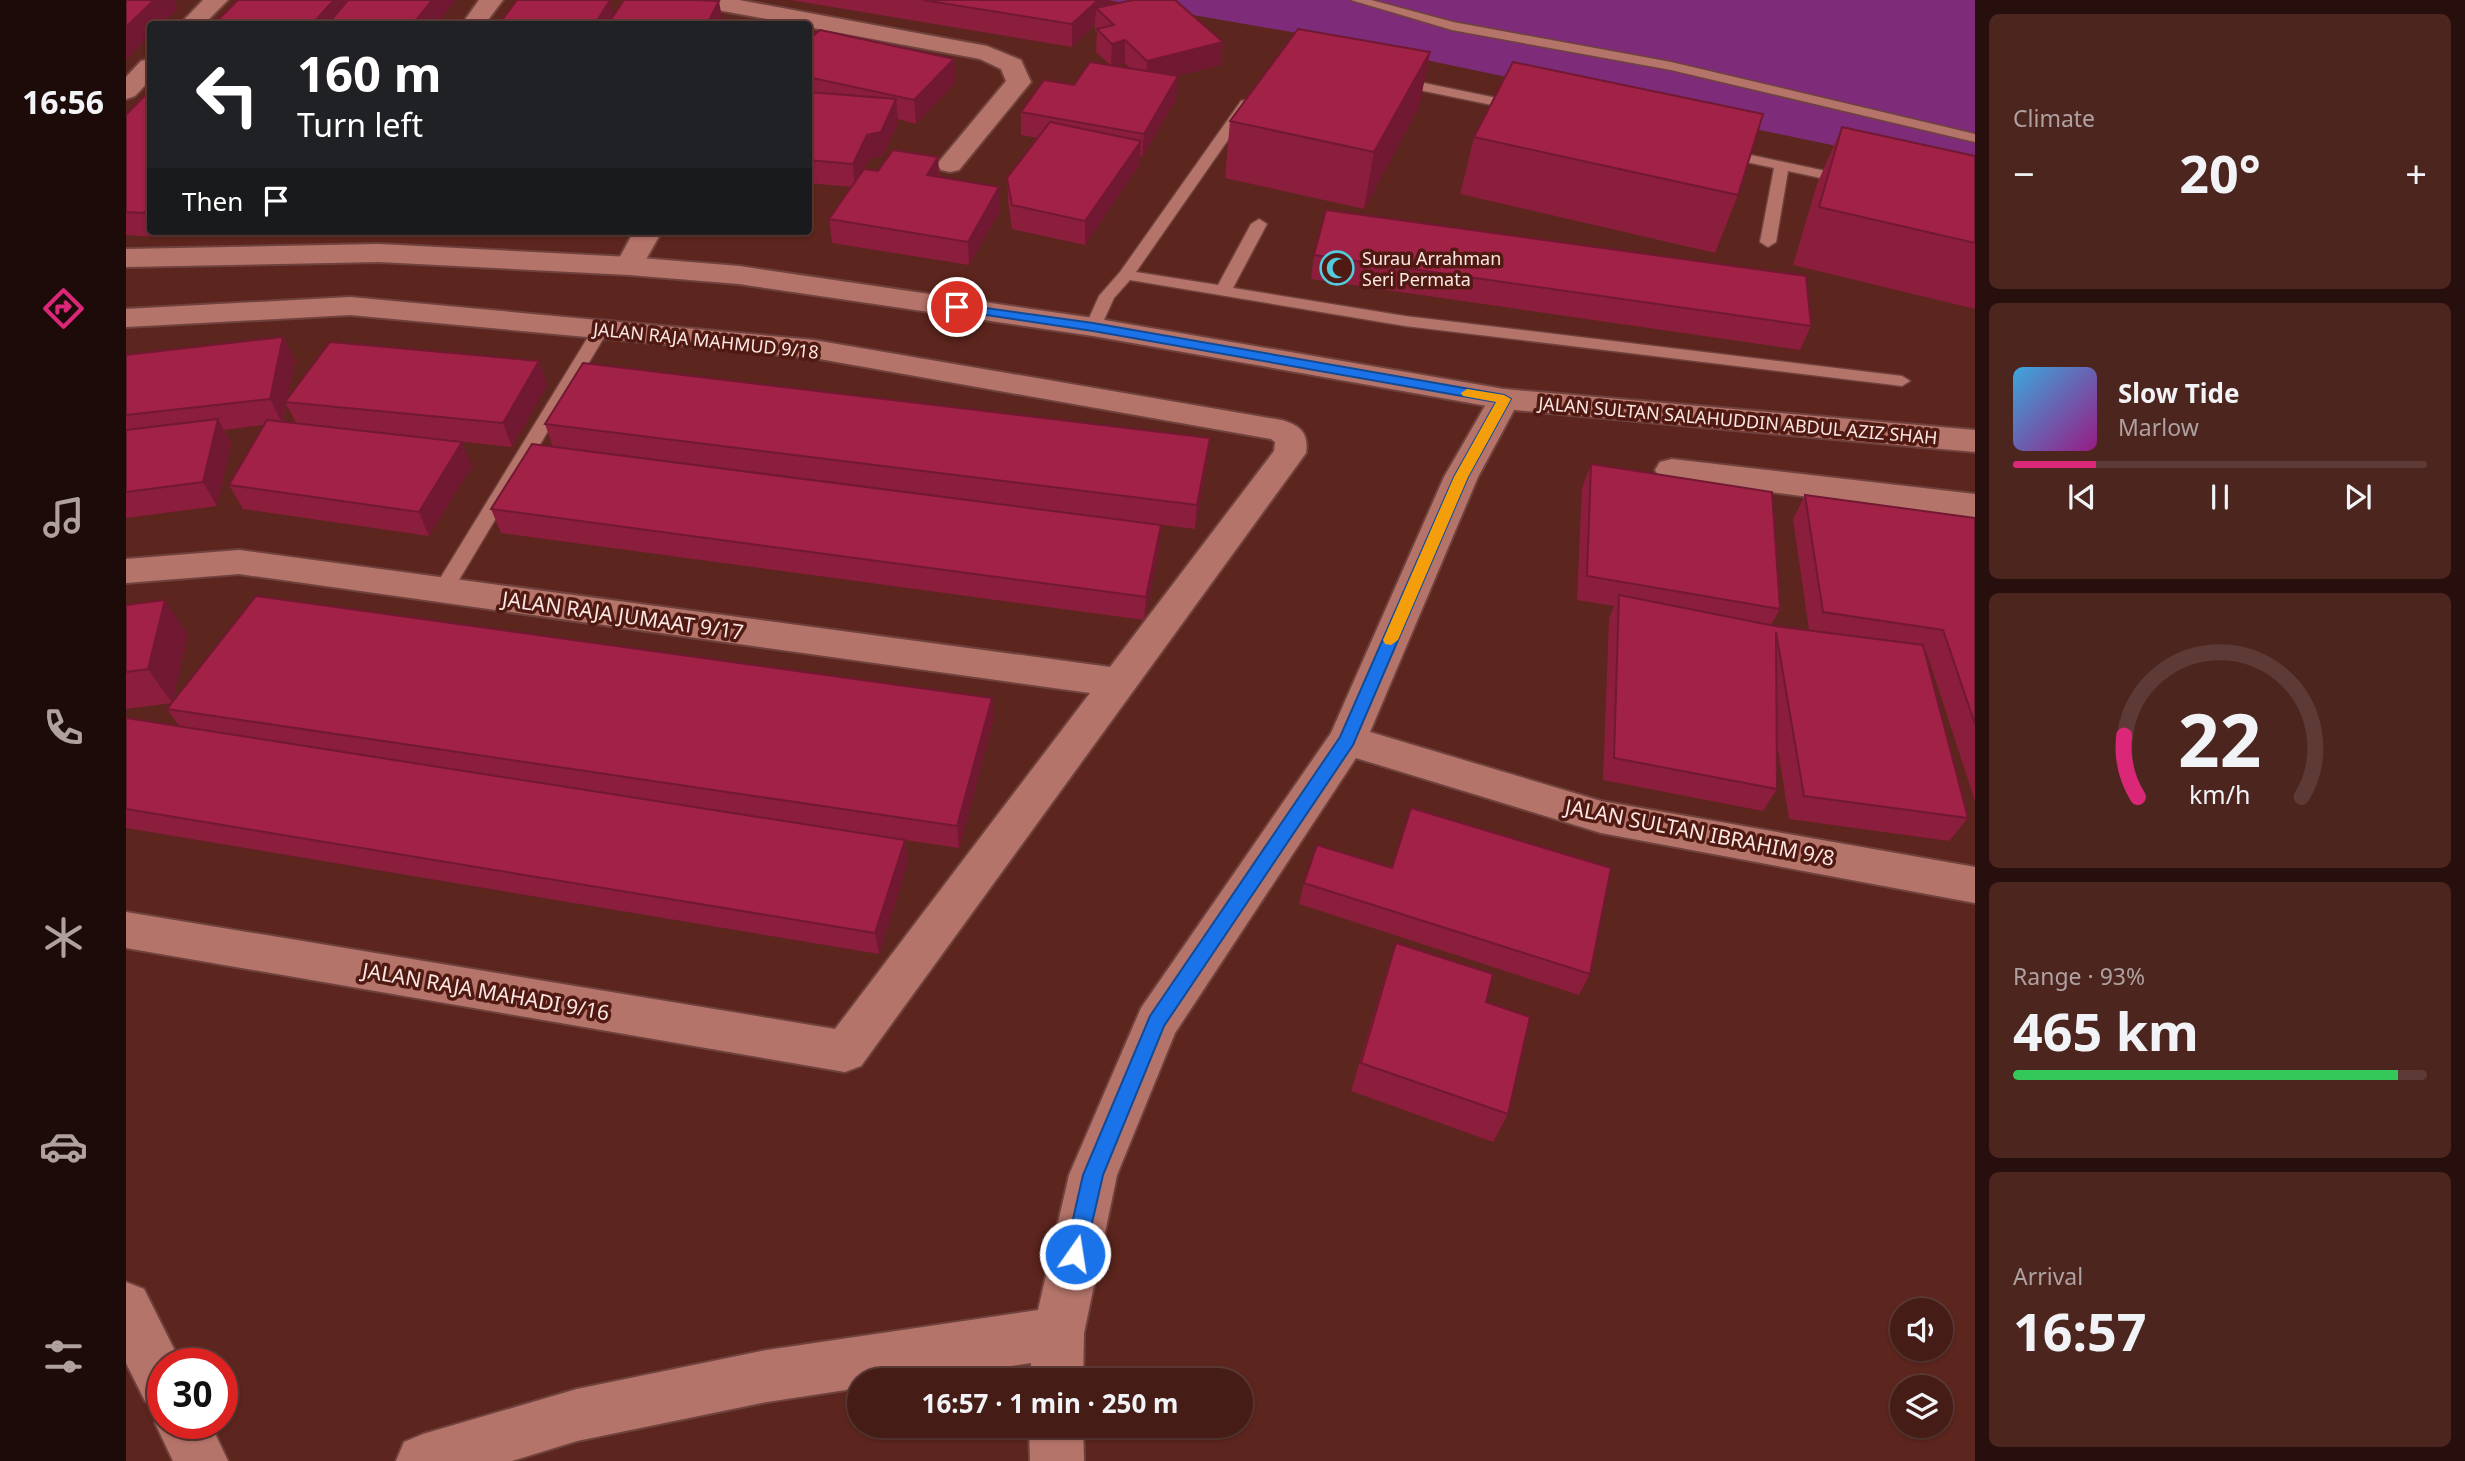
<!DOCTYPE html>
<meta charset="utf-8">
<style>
:root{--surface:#451c16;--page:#4c251f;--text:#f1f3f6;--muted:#b0a1a1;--line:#5d3a35;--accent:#db2777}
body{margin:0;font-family:"Noto Sans",sans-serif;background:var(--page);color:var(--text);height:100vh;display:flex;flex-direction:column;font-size:26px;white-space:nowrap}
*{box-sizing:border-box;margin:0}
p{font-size:23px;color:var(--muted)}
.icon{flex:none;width:38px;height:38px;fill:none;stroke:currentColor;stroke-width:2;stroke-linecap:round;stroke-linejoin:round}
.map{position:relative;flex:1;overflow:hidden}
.drawer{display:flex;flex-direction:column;gap:14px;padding:14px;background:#260f0c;width:490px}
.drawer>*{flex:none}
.guide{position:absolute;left:21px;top:21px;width:665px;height:214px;border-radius:7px;box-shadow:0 2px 5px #0004,0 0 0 2px var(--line);background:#202124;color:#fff;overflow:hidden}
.controls{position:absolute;left:1764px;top:1298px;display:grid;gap:14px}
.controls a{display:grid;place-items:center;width:63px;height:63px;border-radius:50%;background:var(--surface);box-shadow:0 2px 5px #0004,0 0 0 2px var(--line);font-size:35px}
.speed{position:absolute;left:21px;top:1348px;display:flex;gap:14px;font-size:35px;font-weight:700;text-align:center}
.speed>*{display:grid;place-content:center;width:91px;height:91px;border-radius:50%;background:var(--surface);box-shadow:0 2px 5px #0004,0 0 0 2px var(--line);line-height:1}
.speed .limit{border:10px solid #d22;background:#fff;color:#111}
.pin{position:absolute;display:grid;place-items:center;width:60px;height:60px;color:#fff;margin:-30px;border:4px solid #fff;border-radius:50%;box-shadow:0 2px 7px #0007}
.me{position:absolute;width:77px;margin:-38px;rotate:13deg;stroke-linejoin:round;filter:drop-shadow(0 0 5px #0008)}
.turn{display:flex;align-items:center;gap:24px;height:147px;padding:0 35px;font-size:32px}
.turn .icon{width:91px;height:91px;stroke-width:2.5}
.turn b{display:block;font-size:49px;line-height:60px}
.then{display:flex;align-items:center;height:66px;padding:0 35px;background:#0003;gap:14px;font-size:26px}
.big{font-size:52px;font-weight:700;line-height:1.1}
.drawer .card{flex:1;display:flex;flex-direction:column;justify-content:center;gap:10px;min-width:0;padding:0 24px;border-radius:10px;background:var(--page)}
.drawer .dial{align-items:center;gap:0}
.dial svg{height:182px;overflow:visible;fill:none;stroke:var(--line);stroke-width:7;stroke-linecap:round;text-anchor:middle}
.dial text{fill:var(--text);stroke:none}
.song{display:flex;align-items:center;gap:21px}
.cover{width:84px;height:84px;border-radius:10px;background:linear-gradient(135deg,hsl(200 70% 55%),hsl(310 70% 35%))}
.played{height:7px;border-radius:4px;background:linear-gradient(90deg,var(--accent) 20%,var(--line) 20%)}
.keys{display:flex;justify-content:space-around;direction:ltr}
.heat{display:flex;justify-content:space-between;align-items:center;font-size:38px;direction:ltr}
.charge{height:10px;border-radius:5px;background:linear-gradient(90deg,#34c759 93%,var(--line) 0)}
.trip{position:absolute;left:721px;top:1368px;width:406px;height:70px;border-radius:35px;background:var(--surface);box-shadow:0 2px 5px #0004,0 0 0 2px var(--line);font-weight:700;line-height:70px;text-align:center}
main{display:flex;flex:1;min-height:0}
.tab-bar{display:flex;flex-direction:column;width:126px;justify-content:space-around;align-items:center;background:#1c0b09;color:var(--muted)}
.tab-bar .icon{width:49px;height:49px}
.tab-bar .on{color:var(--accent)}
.tab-bar b{font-size:32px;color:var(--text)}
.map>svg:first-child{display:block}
.green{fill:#7e2c79}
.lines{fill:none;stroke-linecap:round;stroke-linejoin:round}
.lane-casing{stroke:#70423e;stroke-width:3}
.street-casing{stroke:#70423e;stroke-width:4}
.secondary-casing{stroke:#70423e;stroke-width:4}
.lane{fill:#b5746a;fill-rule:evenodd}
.street{fill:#b5746a;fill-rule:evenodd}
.secondary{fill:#b5746a;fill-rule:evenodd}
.wall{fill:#8b1d3d;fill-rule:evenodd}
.shaded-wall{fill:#711832}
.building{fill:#a22247;stroke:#711832;stroke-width:2}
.route{fill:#1a73e8;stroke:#114b97;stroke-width:2}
.slow{fill:#f59e0b}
.labels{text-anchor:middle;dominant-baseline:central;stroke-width:7;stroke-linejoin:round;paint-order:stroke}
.far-poi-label{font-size:18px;fill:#fce6e2;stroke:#501a13;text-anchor:start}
.far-street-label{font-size:18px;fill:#fce6e2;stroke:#501a13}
.street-label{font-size:21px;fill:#fce6e2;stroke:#501a13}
</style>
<main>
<nav class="tab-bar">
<b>16:56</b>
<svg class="icon on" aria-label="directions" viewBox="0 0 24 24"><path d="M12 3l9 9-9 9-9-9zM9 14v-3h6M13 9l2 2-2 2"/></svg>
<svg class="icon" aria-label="music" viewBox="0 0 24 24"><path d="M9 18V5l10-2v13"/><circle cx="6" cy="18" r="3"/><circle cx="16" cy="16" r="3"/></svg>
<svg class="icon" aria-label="phone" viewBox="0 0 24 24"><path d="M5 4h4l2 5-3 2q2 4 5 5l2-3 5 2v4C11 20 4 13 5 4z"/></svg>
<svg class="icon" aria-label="climate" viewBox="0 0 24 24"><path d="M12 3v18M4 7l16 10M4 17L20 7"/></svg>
<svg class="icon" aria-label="car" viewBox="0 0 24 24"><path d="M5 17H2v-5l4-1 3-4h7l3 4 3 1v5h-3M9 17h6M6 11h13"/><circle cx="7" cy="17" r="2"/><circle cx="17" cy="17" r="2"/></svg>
<svg class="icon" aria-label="filters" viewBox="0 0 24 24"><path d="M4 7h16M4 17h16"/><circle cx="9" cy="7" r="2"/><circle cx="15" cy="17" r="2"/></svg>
</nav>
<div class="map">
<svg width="1849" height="1461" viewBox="0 0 1849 1461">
<rect width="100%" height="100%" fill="#5c251d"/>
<path class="green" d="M 981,0 L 1849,0 L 1849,175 L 1171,33 Z"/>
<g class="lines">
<defs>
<path id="lane" d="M 1225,0 L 1245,0 L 1327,22 L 1545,62 L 1849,134 L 1849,142 L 1545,70 L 1326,30 Z
M 1269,77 L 1395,103 L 1402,107 L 1395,111 L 1264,84 L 1264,78 Z
M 1120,100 L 1127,104 L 1010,272 L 1092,285 L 1125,224 L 1133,219 L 1141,224 L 1107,288 L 1279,316 L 1776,376 L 1784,381 L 1776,386 L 1279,326 L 1004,280 L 988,298 L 973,331 L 961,331 L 959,327 L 973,296 L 994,272 L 1115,101 Z
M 1597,149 L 1723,176 L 1730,180 L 1723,184 L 1662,171 L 1650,242 L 1642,247 L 1634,242 L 1648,168 L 1592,156 L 1590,153 L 1592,150 Z
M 475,324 L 483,329 L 324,595 L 310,595 L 307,590 L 310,585 L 467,329 Z"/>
<path id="street" d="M 77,0 L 102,0 L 78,24 L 54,24 Z
M 353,0 L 377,0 L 359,24 L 336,24 Z
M 563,0 L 613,0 L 861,46 L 895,60 L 905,82 L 833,170 L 824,172 L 815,170 L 811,164 L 880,81 L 875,69 L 854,59 L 682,27 L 682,24 L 669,24 L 575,7 L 567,5 Z
M 24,59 L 24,80 L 9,96 L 0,99 L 0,77 L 15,61 Z
M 508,231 L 536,231 L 513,272 L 503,275 L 493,272 L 489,266 Z
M 224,297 L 688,340 L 1155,420 C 1174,425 1183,433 1180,453 L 735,1066 L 719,1072 L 0,948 L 0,912 L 709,1029 L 964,693 L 113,574 L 0,583 L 0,559 L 113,550 L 984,667 L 1148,451 L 1149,442 L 1145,439 L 688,358 L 224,315 L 0,327 L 0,309 Z
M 1378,389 L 1389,392 L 1394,399 L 1352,477 L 1244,732 L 1475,801 L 1849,867 L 1849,903 L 1475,833 L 1230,758 L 1049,1033 L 991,1175 L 958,1333 L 957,1381 L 905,1381 L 905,1363 L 784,1381 L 733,1381 L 733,1388 L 641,1402 L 451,1441 L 386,1461 L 270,1461 L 278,1442 L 297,1434 L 451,1389 L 641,1350 L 912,1310 L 943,1175 L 1015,1008 L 1205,733 L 1318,477 L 1367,392 Z
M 1546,459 L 1849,494 L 1849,518 L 1534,478 L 1529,470 L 1534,462 Z
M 0,1282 L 18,1289 L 55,1363 L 37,1363 L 37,1423 L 84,1423 L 102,1461 L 47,1461 L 29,1423 L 35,1408 L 19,1401 L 0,1363 Z
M 903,1426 L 957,1426 L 958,1461 L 904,1461 Z"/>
<path id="secondary" d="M 253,244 L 503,257 L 613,266 L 967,318 L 1378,389 L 1849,430 L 1849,452 L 1378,409 L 967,336 L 613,284 L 503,275 L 253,262 L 0,267 L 0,249 Z"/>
</defs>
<use href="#lane" class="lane-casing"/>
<use href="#street" class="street-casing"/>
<use href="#secondary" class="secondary-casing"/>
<use href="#lane" class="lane"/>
<use href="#street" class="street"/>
<use href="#secondary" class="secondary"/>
</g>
<path class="wall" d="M 664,0 L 985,0 L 985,5 L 1097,42 L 1095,65 L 1049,76 L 1050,99 L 1016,157 L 1014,156 L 1014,164 L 959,245 L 886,229 L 882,201 L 881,178 L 912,138 L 895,135 L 895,112 L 948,85 L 984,65 L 970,52 L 971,32 L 969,31 L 969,24 L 946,47 ZM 999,63 L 1004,68 L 988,66 Z
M 682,40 L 830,82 L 790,124 L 772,119 L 772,123 L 757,155 L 743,159 L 738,169 L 752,171 L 812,157 L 813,177 L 873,187 L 874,210 L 843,265 L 706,243 L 703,219 L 725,187 L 682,183 Z
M 1304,52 L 1293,107 L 1238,209 L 1099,178 L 1104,121 Z
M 24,90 L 24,231 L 35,231 L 30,237 L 0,235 L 0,115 Z
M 1716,127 L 1849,156 L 1849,309 L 1667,265 L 1691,184 Z
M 1348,137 L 1612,195 L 1589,253 L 1334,194 Z
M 1188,255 L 1685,326 L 1674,350 L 1185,279 Z
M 157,337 L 169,361 L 161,400 L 413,361 L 421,385 L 386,447 L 328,441 L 346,466 L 303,536 L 117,509 L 103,485 L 138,425 L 98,430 L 105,444 L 91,506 L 0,518 L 0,355 ZM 160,404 L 170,423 L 157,422 Z
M 419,424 L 1081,462 L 1069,529 L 917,510 L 1035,525 L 1033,549 L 1018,620 L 375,533 L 365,509 L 427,447 Z
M 1465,464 L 1654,609 L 1645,625 L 1683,630 L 1667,519 L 1679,495 L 1849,518 L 1849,801 L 1801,654 L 1799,654 L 1842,818 L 1823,841 L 1663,819 L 1651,744 L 1651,789 L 1637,811 L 1477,780 L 1483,618 L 1488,606 L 1451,600 L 1456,488 Z
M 0,605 L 62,635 L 46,703 L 0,709 Z
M 866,698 L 867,721 L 833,848 L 779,840 L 782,862 L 753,954 L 0,828 L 0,718 L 54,727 L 41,709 Z
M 1265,868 L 1464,974 L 1453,995 L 1173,904 L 1178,883 Z
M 1270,943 L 1360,1002 L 1382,1114 L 1367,1142 L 1225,1091 L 1260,973 Z"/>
<path class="shaded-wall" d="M 28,0 L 48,0 L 52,9 L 36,24 L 24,24 L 24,36 L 0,60 L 0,27 Z
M 208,0 L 235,0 L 214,24 L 186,24 Z
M 306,0 L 330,0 L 311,24 L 287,24 Z
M 484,0 L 490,22 L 488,24 L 469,24 Z
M 972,0 L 985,0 L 985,9 L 970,8 L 969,24 L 946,47 L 946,24 Z
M 593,1 L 597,24 L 581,24 Z
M 999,40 L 999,63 L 985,66 L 986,44 Z
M 1097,42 L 1095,65 L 1020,83 L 1021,61 Z
M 1304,52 L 1293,107 L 1238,209 L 1248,152 Z
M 828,59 L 830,82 L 790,124 L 788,100 Z
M 1052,76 L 1050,99 L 1016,157 L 1018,134 Z
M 770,99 L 772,123 L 757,155 L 743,159 L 729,188 L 727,164 L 741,135 Z
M 1015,141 L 1014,164 L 959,245 L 959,221 Z
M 812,157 L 813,180 L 801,175 Z
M 873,187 L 874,210 L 843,265 L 842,242 Z
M 24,206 L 24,226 L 18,213 Z
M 27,231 L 35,231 L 30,237 Z
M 157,337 L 169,361 L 156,423 L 144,399 Z
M 413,361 L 421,385 L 386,447 L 377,423 Z
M 92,419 L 105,444 L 91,506 L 77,482 Z
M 1084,438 L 1081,462 L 1069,529 L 1071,505 Z
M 336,442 L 346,466 L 303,536 L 293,512 Z
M 1035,525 L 1033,549 L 1018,620 L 1020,597 Z
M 39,600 L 62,635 L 46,703 L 22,669 Z
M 866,698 L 867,721 L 833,848 L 831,826 Z
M 779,840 L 782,862 L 753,954 L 749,933 Z"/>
<path class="building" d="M 0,0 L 28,0 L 0,27 Z
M 112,0 L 208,0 L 186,24 L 88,24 Z
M 222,0 L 306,0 L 287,24 L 202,24 Z
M 391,0 L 484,0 L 469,24 L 373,24 Z
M 498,0 L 567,0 L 593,1 L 581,24 L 482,24 Z
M 797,0 L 972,0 L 946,24 Z
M 1007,0 L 1049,0 L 1097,42 L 1021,61 L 999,40 L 986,44 L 971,29 L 988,25 L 970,8 Z
M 1172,29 L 1304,52 L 1248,152 L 1104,121 Z
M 694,30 L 828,59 L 788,100 L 682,77 L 682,40 Z
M 964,62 L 1052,76 L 1018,134 L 895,112 L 918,80 L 948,85 Z
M 1387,62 L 1637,114 L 1612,195 L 1348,137 Z
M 24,90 L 24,206 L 18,213 L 0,212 L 0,115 Z
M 682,92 L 770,99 L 755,132 L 741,135 L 727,164 L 682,160 Z
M 924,122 L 1015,141 L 959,221 L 886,205 L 881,178 Z
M 1716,127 L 1849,156 L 1849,243 L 1693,207 Z
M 767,150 L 812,157 L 801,175 L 873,187 L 842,242 L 703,219 L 738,169 L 752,171 Z
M 1200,210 L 1680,276 L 1685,326 L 1188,255 Z
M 157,337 L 144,399 L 0,415 L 0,355 Z
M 204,342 L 413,361 L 377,423 L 159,402 Z
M 457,363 L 1084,438 L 1071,505 L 419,424 Z
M 92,419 L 77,482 L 0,492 L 0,430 Z
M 141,420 L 336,442 L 293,512 L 103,485 Z
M 406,444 L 1035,525 L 1020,597 L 365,509 Z
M 1465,464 L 1646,492 L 1654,609 L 1461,576 Z
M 1679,495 L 1849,518 L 1849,724 L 1817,630 L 1697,612 Z
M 1493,595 L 1649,626 L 1797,645 L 1842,818 L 1678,796 L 1650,632 L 1651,789 L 1488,758 Z
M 130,596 L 866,698 L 831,826 L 41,709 Z
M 39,600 L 22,669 L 0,672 L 0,605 Z
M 0,718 L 779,840 L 749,933 L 0,809 Z
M 1285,808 L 1485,868 L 1464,974 L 1178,883 L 1191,845 L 1266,868 Z
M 1270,943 L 1367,974 L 1360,1002 L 1404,1017 L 1382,1114 L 1235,1063 Z"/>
<path class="route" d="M 831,304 L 967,323 L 1378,395 L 1385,399 L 1342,477 L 1227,745 L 1038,1026 L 977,1175 L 959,1254 L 956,1262 L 949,1265 L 942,1262 L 939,1254 L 957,1175 L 1024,1016 L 1214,737 L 1328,477 L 1370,402 L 967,331 L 827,310 L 825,307 Z"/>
<path class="slow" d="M 1341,389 L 1378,395 L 1385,399 L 1342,477 L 1272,640 L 1265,645 L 1259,644 L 1257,640 L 1328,477 L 1370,402 L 1337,396 L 1335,393 Z"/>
<defs>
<symbol id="mosque-ring" viewBox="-11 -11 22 22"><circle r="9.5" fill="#501a13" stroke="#54cadd" stroke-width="1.5"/><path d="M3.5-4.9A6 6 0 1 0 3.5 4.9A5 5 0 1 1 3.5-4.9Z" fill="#54cadd"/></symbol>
</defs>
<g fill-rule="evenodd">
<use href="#mosque-ring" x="1192" y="249" width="38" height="38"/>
</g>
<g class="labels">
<g class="far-poi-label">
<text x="1236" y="258">Surau Arrahman<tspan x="1236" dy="21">Seri Permata</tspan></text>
</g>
<g class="far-street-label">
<text transform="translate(580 340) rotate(6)">JALAN RAJA MAHMUD 9/18</text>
<text transform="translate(1612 420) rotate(5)">JALAN SULTAN SALAHUDDIN ABDUL AZIZ SHAH</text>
</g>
<g class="street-label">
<text transform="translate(497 615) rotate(8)">JALAN RAJA JUMAAT 9/17</text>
<text transform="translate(1574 832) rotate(11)">JALAN SULTAN IBRAHIM 9/8</text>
<text transform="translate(360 991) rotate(10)">JALAN RAJA MAHADI 9/16</text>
</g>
</g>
</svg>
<div class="controls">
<a><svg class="icon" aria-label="sound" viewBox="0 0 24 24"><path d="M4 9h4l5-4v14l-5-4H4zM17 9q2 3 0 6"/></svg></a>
<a><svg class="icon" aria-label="layers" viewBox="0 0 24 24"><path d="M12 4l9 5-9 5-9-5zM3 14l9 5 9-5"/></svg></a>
</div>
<div class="speed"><div class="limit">30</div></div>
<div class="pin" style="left:831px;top:307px;background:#d93025"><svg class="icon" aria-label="arrive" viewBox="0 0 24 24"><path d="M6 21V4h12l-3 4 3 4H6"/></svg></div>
<svg class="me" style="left:949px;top:1254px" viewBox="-20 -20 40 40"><circle r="17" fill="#1a73e8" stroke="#fff" stroke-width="3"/><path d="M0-11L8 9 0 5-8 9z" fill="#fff"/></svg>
<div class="trip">16:57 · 1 min · 250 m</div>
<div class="guide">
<div class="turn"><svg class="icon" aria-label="left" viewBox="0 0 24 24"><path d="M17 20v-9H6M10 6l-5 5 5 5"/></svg><div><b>160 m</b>Turn left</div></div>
<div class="then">Then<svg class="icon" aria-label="arrive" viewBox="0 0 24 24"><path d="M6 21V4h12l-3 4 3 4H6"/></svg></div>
</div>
</div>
<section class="drawer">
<div class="card"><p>Climate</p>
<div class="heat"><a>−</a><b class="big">20°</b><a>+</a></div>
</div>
<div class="card">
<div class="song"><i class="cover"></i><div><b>Slow Tide</b><p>Marlow</p></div></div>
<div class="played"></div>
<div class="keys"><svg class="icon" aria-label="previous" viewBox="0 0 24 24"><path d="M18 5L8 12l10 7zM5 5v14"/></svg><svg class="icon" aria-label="pause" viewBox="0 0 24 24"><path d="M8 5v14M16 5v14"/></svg><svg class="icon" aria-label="next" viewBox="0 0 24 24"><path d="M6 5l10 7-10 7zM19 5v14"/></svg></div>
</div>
<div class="card dial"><svg viewBox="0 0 100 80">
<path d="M14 69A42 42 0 1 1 86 69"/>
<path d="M14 69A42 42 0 0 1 8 42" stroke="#db2777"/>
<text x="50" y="56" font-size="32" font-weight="700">22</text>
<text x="50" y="72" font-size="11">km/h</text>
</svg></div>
<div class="card"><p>Range · 93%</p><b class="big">465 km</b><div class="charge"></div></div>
<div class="card"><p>Arrival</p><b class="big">16:57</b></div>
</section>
</main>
